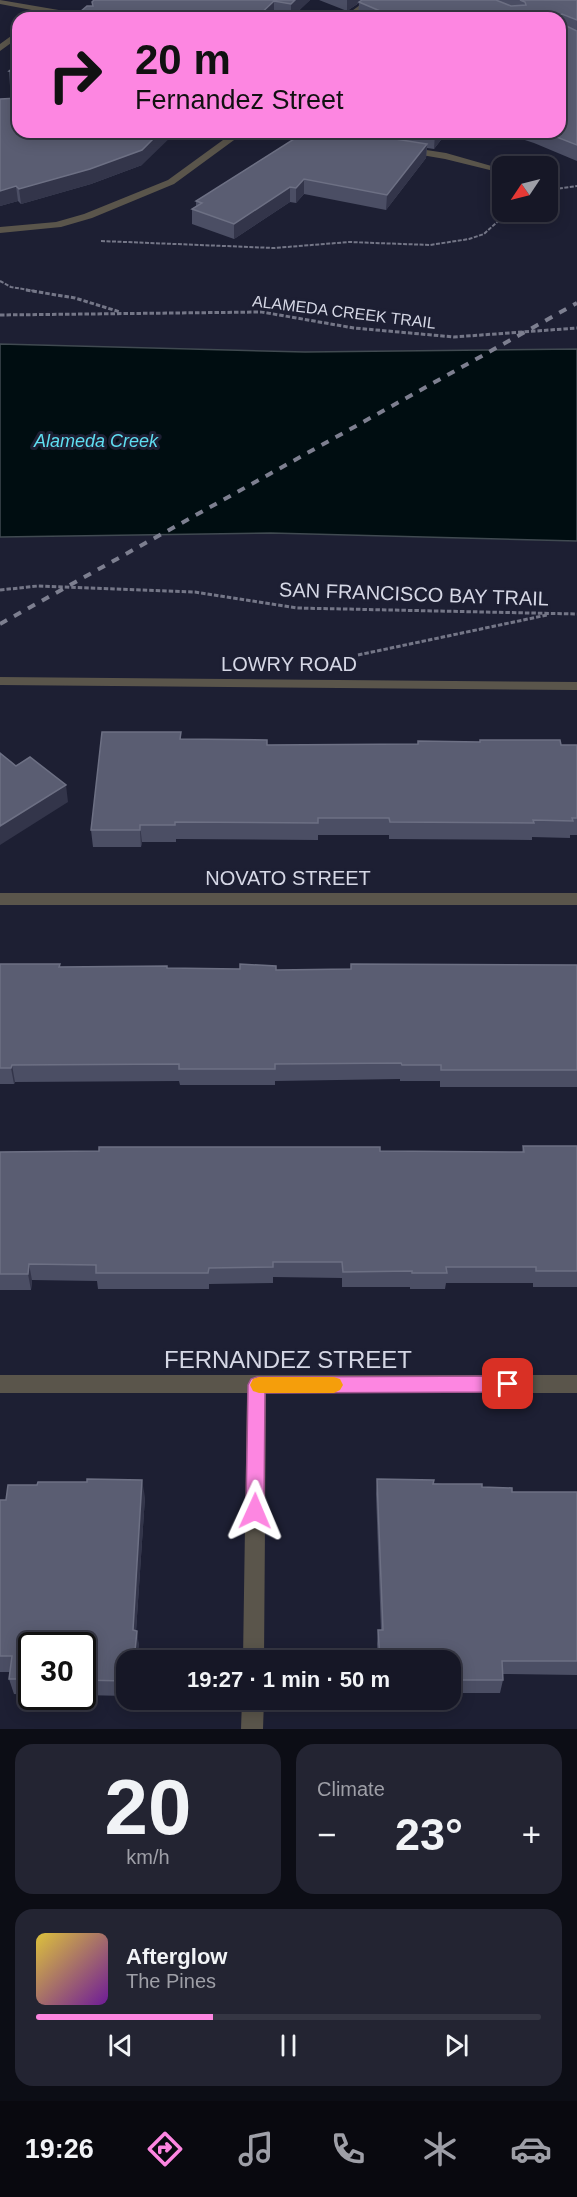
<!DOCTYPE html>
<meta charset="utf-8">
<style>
:root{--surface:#161726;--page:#232432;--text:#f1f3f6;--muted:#9e9fa7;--line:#353643;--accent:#fd86e1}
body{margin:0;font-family:Helvetica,sans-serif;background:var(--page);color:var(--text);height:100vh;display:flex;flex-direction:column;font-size:22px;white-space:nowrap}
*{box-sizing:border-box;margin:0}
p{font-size:20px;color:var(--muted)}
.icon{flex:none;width:33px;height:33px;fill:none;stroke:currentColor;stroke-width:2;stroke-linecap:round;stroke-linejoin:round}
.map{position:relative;height:1729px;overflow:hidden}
.side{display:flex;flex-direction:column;gap:15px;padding:15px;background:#0c0d15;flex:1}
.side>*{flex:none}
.guide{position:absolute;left:12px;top:12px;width:554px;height:126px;border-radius:18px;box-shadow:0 3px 15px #0003,0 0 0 2px var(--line);background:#fd86e1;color:#111;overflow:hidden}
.needle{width:39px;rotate:235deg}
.tools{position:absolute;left:492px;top:156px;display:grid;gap:12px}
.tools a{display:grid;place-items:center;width:66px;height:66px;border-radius:12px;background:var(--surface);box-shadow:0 3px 15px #0003,0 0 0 2px var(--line);font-size:30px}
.speed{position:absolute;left:18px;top:1632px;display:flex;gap:12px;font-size:30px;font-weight:700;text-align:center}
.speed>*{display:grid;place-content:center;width:78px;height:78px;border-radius:50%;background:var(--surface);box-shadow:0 3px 15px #0003,0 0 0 2px var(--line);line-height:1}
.speed .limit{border:3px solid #111;border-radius:9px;background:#fff;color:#111}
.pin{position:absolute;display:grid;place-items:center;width:51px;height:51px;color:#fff;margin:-26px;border-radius:12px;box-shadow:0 3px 9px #0006}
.me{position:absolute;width:66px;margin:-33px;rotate:1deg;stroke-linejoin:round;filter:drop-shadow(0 0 4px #0008)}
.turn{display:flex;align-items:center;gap:21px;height:126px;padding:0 24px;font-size:27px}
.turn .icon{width:78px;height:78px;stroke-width:2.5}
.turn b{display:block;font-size:42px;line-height:51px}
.big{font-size:45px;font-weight:700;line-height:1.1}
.side .card{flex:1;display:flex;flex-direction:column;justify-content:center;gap:9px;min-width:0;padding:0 21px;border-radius:18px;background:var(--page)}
.side .dial{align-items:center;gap:0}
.dial b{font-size:78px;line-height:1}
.song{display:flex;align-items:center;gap:18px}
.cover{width:72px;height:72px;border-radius:9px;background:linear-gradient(135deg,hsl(50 70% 55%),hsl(280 70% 35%))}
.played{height:6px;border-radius:3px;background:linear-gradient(90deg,var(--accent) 35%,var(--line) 35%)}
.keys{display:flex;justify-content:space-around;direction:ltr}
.heat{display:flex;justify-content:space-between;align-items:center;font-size:33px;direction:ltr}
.side .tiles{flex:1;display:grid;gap:15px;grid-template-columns:1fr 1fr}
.card:last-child{grid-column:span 2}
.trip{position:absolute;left:116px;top:1650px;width:345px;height:60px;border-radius:18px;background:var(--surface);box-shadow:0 3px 15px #0003,0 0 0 2px var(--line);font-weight:700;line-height:60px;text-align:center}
.dock{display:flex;height:96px;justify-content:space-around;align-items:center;background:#09090f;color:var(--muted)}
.dock .icon{width:42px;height:42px}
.dock .selected{color:var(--accent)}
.dock b{font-size:27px;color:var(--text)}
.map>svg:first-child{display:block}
.water{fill:#000d11;stroke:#404a51;stroke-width:1.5}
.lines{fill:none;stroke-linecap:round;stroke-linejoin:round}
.path-far1{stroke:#747687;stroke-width:2;stroke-dasharray:4 1.5;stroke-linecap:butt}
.path{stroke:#747687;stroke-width:3;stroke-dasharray:4.5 2;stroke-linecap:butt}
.minor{fill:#5a554b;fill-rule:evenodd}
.rail{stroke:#7d7f90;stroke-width:4;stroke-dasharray:8 8;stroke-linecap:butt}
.wall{fill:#4b4e64}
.shaded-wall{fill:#33354a}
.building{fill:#5a5d72;stroke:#6d7084;stroke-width:1.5}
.route{fill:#fd86e1;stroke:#a45792;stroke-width:1.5}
.slow{fill:#f59e0b}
.labels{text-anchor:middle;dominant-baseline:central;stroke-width:6;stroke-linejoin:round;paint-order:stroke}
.far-street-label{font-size:16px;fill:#d5d7e5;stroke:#1d1f33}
.far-water-label{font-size:18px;font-style:italic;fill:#5fdef1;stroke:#1d1f33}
.street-label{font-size:20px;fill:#d5d7e5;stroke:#1d1f33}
.near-street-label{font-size:24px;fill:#d5d7e5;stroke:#1d1f33}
</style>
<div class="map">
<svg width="577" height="1729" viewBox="0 0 577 1729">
<rect width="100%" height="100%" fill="#1d1f33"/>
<path class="water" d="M 0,344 L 305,352 L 577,349 L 577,541 L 271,533 L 0,537 Z"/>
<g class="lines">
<path class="path-far1" d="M 548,190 L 577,186
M 101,241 L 274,248 L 349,242 L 430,245 L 469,239 L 484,234 L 508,212
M 0,281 L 11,287 L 35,291"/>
<path class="path" d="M 26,290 L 75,298 L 120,312
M 0,315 L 262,312 L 354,328 L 454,337 L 577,328
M 0,590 L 38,586 L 195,592 L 297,608 L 577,614
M 358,655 L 547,615"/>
<path class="minor" d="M 0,0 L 88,15 L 92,18 L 74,18 L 0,4 Z
M 367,0 L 377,0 L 352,18 L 342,18 Z
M 18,31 L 18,38 L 0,51 L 0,44 Z
M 234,132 L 245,132 L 174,184 L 92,218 L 61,227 L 0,233 L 0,227 L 56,222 L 84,214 L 168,180 Z
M 283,132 L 306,132 L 326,137 L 321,140 Z
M 407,147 L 446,153 L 502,169 L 502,173 L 445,159 L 404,152 L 404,148 Z
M 0,677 L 577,682 L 577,690 L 0,685 Z
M 0,893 L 577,893 L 577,905 L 0,905 Z
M 0,1375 L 577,1375 L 577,1393 L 266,1393 L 264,1660 L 243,1660 L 247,1393 L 0,1393 Z
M 242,1700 L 264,1700 L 263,1729 L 241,1729 Z"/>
<path class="rail" d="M 0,624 L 577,303"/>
</g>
<path class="wall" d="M 94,0 L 310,0 L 291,18 L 274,15 L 271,18 L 73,18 L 92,6 Z
M 319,0 L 577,0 L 577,161 L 534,143 L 500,132 L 560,132 L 560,18 L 363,18 L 358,16 L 359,3 L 347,11 Z
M 18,64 L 18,87 L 10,86 L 9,71 Z
M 0,99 L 142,165 L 91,184 L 21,204 L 18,201 L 0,206 Z
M 305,132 L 447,132 L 434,149 L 427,148 L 426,158 L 386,210 L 304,194 L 296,203 L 290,202 L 234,239 L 192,224 L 192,209 L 196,206 L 196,201 Z
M 181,732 L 181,739 L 267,745 L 577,745 L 577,835 L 570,835 L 570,838 L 532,837 L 532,840 L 389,839 L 389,835 L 318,835 L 318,840 L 176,839 L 176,842 L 142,842 L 141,847 L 93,847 L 91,830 Z
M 0,964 L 60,967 L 276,970 L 577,965 L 577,1087 L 440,1087 L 440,1081 L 400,1081 L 400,1079 L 275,1081 L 275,1085 L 180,1085 L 179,1081 L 15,1082 L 14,1084 L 0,1084 Z
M 523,1146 L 577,1146 L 577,1287 L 533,1287 L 533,1283 L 446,1283 L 445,1289 L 410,1289 L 410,1287 L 342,1287 L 342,1278 L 273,1277 L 273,1283 L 209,1284 L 209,1289 L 98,1289 L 97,1281 L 32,1280 L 31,1290 L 0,1290 L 0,1152 L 522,1152 Z
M 377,1479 L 482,1487 L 512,1492 L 577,1492 L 577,1675 L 503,1674 L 503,1680 L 500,1693 L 450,1693 L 450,1660 L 378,1660 L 377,1644 L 378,1630 L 381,1630 L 376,1494 Z
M 145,1497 L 136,1631 L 139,1646 L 126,1660 L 126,1696 L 82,1695 L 82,1646 L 32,1646 L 32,1695 L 14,1694 L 9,1679 L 10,1672 L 0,1672 L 0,1500 Z"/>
<path class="shaded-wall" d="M 295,0 L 310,0 L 291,18 L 291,4 Z
M 347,0 L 363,0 L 347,11 Z
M 274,1 L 274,15 L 271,18 L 256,18 Z
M 562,14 L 561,28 L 560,29 L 559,16 Z
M 160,132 L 176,132 L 142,165 L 91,184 L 21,204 L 19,189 Z
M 436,132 L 447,132 L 434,149 L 435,134 Z
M 427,144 L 426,158 L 386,210 L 387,195 Z
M 304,179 L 304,194 L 296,203 L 296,188 Z
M 16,186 L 18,201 L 0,206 L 0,191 Z
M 290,187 L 290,202 L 234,239 L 234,224 Z
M 66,785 L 68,802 L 0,845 L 0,826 Z
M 140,825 L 142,842 L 141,847 L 140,830 Z
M 12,1065 L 15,1082 L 14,1084 L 11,1068 Z
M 29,1264 L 32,1280 L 31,1290 L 28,1274 Z
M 142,1480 L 145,1497 L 135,1646 L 133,1630 Z
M 137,1631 L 139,1646 L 138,1660 L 134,1660 Z"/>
<path class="building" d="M 94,0 L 295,0 L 291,4 L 274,1 L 256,18 L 73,18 L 87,6 L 93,6 L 92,2 Z
M 362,0 L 496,0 L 511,6 L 526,5 L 525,2 L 520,0 L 577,0 L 577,20 L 562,14 L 559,16 L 559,18 L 390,18 L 392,16 L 359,2 Z
M 560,22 L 560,23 L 577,31 L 577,145 L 544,132 L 560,132 Z
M 18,64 L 18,73 L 9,71 Z
M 18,98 L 18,132 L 160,132 L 142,150 L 90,169 L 19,189 L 16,186 L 0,191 L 0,99 Z
M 305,132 L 351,132 L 427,144 L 387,195 L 304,179 L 296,188 L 290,187 L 234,224 L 192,209 L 202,203 L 196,201 Z
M 420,132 L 436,132 L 435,134 Z
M 102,732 L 181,732 L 180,739 L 267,740 L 267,745 L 418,744 L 418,741 L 480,742 L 480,740 L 560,740 L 561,745 L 577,745 L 577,818 L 572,818 L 573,821 L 533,820 L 534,823 L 390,822 L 389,818 L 318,818 L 318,823 L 175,822 L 175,825 L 140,825 L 140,830 L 91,830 Z
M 0,753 L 16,766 L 30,757 L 66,785 L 0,826 Z
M 0,964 L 60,964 L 59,967 L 167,966 L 167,968 L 240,969 L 240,964 L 276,966 L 276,970 L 351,969 L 351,964 L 577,965 L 577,1070 L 441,1070 L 441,1065 L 402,1065 L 401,1063 L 275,1064 L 275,1069 L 179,1069 L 179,1064 L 12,1065 L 11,1068 L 0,1068 Z
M 523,1146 L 577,1146 L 577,1271 L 536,1271 L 536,1267 L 446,1267 L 447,1273 L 412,1273 L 412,1271 L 343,1272 L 342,1262 L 273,1262 L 273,1267 L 209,1268 L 208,1273 L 96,1273 L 96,1265 L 29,1264 L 28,1274 L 0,1274 L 0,1152 L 99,1151 L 99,1147 L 380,1147 L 380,1151 L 524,1152 Z
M 87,1479 L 142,1480 L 133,1630 L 137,1631 L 134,1660 L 126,1660 L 126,1681 L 82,1680 L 82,1646 L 32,1646 L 32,1679 L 9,1679 L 12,1656 L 0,1656 L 0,1500 L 6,1500 L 8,1485 L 37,1485 L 38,1482 L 87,1482 Z
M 377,1479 L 434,1480 L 433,1484 L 482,1484 L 482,1487 L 512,1488 L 512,1492 L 577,1492 L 577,1661 L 502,1661 L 503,1680 L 450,1680 L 450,1660 L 380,1660 L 378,1630 L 383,1630 Z"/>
<path class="route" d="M 508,1376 L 514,1378 L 517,1384 L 514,1390 L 508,1392 L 265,1393 L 264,1511 L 261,1517 L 255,1520 L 248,1517 L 246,1511 L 248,1385 L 251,1379 L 257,1377 Z"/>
<path class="slow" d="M 259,1377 L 334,1377 L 340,1379 L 343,1385 L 340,1390 L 334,1393 L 259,1393 L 253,1391 L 250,1385 L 253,1379 Z"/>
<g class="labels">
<g class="far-street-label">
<text transform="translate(344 312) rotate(7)">ALAMEDA CREEK TRAIL</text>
</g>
<g class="far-water-label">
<text x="96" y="441">Alameda Creek</text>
</g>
<g class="street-label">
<text transform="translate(414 594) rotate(2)">SAN FRANCISCO BAY TRAIL</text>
<text x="289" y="664">LOWRY ROAD</text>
<text x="288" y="878">NOVATO STREET</text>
</g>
<g class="near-street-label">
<text x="288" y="1359">FERNANDEZ STREET</text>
</g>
</g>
</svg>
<div class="tools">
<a><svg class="needle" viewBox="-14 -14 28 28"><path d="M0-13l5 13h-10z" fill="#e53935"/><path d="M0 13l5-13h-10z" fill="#9e9fa7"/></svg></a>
</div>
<div class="speed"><div class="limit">30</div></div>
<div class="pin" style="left:508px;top:1384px;background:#d93025"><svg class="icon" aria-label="arrive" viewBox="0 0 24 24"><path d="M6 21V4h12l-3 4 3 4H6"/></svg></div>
<svg class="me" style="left:255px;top:1511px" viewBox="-20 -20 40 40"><path d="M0-17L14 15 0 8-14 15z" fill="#fd86e1" stroke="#fff" stroke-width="4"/></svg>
<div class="trip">19:27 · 1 min · 50 m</div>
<div class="guide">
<div class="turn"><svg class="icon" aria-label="right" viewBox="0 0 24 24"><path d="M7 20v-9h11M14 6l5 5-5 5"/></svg><div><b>20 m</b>Fernandez Street</div></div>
</div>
</div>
<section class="side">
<div class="tiles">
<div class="card dial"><b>20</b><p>km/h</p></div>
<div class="card"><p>Climate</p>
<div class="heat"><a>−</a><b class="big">23°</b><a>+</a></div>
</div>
<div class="card">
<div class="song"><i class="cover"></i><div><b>Afterglow</b><p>The Pines</p></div></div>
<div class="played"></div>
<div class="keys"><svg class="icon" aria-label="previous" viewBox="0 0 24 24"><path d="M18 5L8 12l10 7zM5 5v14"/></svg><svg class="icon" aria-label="pause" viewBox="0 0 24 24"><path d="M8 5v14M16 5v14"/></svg><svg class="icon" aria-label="next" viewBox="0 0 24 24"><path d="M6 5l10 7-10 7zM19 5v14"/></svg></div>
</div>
</div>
</section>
<nav class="dock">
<b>19:26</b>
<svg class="icon selected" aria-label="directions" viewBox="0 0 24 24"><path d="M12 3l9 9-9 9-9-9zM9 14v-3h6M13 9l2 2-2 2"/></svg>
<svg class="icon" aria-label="music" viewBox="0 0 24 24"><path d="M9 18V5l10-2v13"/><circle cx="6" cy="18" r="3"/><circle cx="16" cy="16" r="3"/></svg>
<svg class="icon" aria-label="phone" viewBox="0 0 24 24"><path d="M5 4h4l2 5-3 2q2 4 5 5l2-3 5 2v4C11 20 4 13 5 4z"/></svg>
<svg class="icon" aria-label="climate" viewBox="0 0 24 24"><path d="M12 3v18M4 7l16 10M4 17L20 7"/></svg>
<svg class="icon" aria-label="car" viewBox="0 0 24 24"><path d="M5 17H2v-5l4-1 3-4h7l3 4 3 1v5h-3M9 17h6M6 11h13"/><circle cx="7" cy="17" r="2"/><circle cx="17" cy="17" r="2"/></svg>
</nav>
